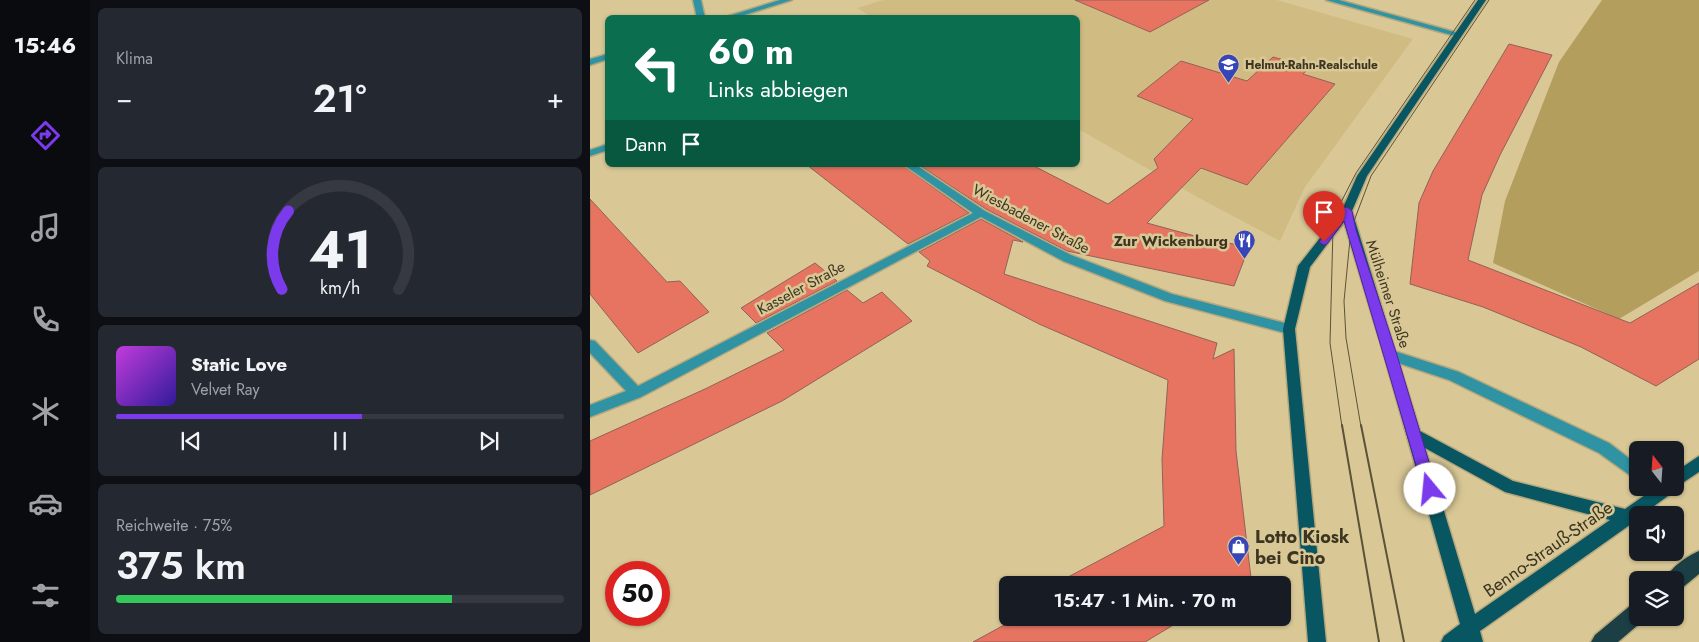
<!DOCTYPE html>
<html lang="de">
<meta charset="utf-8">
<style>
:root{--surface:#171b24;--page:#242831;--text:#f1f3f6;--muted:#9ea1a6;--line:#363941;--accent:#7c3aed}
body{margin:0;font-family:Jost,sans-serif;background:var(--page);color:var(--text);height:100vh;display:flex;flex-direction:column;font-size:19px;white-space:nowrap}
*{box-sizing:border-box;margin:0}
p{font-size:16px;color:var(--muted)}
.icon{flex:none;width:28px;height:28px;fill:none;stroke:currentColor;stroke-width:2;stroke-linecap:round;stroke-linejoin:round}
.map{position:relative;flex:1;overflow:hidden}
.details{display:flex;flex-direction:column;gap:8px;padding:8px;background:#0d0f14;width:500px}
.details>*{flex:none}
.hud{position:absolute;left:15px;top:15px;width:475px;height:152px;border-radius:8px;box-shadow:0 1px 4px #0004;background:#0b6e4f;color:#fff;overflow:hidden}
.needle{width:32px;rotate:343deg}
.buttons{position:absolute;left:1039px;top:441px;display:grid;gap:10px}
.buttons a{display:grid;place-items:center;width:55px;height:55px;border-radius:8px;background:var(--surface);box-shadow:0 1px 4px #0004;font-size:25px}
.speed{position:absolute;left:15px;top:561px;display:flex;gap:10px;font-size:25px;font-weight:700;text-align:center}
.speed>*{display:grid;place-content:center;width:65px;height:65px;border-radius:50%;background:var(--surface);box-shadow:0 1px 4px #0004;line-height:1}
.speed .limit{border:8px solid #d22;background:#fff;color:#111}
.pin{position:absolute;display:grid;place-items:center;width:42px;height:42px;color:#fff;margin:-51px -21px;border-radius:50% 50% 50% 0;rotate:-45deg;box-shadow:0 0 5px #0007}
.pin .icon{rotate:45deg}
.me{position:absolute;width:55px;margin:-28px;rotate:343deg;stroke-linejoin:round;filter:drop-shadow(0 0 4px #0008)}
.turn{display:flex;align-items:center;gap:18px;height:105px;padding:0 20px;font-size:22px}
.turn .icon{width:65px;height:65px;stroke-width:2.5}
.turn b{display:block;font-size:35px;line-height:42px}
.then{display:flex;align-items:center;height:48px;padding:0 20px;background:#0003;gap:10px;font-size:19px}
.big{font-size:38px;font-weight:600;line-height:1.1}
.details .tile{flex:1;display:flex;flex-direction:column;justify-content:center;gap:8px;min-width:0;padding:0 18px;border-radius:8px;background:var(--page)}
.details .dial{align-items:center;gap:0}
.dial svg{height:130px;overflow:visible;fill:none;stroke:var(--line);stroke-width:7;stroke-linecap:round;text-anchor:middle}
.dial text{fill:var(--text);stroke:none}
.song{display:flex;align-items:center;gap:15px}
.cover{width:60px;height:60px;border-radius:8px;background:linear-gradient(135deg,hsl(290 70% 55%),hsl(250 70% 35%))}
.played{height:5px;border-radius:2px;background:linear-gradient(90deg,var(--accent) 55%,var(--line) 55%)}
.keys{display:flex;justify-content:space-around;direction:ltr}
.heat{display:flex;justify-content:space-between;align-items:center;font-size:28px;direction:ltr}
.charge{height:8px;border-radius:4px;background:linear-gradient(90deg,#34c759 75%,var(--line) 0)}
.trip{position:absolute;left:409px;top:576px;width:292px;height:50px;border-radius:8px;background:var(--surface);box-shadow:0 1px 4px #0004;font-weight:600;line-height:50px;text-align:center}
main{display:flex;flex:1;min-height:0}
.menu{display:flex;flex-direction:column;width:90px;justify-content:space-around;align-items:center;background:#090b0e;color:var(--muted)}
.menu .icon{width:35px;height:35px}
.menu .active{color:var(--accent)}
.menu b{font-size:22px;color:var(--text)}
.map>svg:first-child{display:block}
.built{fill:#d0bc83}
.green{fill:#b49e5e}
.building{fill:#e67460;stroke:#946158}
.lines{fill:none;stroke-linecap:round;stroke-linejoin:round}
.minor-casing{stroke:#b6a87c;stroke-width:3}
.major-casing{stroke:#b6a87c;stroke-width:3}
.highway-casing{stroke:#b6a87c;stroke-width:3}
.minor{fill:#2f93a4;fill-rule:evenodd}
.major{fill:#075662;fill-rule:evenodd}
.highway{fill:#1c3f45;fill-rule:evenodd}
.tram-far1{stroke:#5b5238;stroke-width:1}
.tram{stroke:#5b5238;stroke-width:2}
.route{fill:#7c3aed;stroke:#51269a}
.labels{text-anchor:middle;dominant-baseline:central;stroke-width:5;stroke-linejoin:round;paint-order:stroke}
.far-poi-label{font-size:12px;font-weight:bold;fill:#3c3521;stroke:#d9c896;text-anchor:start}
.street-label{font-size:15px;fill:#3c3521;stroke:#d9c896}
.poi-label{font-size:15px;font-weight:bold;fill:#3c3521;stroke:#d9c896;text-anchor:end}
.near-poi-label{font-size:18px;font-weight:bold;fill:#3c3521;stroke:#d9c896;text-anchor:start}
.near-street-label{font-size:18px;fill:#3c3521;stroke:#d9c896}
</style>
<main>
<nav class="menu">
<b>15:46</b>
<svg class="icon active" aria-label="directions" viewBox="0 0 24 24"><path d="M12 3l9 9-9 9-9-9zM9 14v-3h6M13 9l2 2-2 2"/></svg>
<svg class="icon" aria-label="music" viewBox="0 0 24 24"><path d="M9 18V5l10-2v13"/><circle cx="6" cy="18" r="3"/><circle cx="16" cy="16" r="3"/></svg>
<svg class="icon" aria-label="phone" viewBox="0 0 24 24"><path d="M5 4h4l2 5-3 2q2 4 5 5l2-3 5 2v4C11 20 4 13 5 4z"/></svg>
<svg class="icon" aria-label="climate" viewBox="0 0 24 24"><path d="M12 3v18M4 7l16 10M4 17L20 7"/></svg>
<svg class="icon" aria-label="car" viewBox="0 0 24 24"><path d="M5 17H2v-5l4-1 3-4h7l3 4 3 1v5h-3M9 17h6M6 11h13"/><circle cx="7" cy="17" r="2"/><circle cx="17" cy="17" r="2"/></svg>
<svg class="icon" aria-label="filters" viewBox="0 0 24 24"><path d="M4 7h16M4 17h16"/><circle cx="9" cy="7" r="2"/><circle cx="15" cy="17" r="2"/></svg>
</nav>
<section class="details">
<div class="tile"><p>Klima</p>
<div class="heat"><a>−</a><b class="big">21°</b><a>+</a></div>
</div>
<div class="tile dial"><svg viewBox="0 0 100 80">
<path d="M14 69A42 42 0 1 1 86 69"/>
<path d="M14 69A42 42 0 0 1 18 21" stroke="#7c3aed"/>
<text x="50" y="56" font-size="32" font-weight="700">41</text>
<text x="50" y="72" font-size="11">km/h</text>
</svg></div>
<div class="tile">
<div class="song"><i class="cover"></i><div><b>Static Love</b><p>Velvet Ray</p></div></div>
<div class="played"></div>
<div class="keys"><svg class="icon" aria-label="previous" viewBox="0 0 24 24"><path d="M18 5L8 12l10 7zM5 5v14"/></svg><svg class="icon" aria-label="pause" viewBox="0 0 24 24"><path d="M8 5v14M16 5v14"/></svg><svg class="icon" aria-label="next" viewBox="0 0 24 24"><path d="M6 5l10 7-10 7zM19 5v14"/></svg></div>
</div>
<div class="tile"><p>Reichweite · 75%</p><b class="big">375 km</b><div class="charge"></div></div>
</section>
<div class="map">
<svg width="1109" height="642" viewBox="0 0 1109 642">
<rect width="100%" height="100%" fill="#d9c896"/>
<path class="built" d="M 293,0 L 687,0 L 823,39 L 715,187 L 690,241 L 609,198 L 488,129 L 488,18 L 284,18 L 267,8 Z"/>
<path class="green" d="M 1012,0 L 1109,0 L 1109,271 L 1029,319 L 903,263 L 915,201 L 969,62 Z"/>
<path class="building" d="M 485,0 L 619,0 L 560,32 Z
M 919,44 L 962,55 L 910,155 L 892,195 L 878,260 L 1040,323 L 1109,283 L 1109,359 L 1066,386 L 991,347 L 893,307 L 820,284 L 829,203 L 843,171 Z
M 683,57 L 720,67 L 713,74 L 745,84 L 657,185 L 611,168 L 557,223 L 612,238 L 659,247 L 644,286 L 477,251 L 396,209 L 329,165 L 442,165 L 518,204 L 568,168 L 564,159 L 603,119 L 547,96 L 591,61 L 657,81 Z
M 217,165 L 312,165 L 379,213 L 318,244 Z
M 0,199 L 77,282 L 90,281 L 119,312 L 48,353 L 0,294 Z
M 391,219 L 433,242 L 423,240 L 414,274 L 627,343 L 623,359 L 644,349 L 646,451 L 661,578 L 650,585 L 463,585 L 574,526 L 572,459 L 578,380 L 449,324 L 337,266 L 340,261 L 329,252 Z
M 225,263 L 247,281 L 166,323 L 151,308 Z
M 257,290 L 273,303 L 292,292 L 322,321 L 192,401 L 0,495 L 0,441 L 115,389 L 194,350 L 177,333 Z
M 427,618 L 595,618 L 555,642 L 383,642 Z"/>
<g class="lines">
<defs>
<path id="minor" d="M 103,0 L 111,0 L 115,18 L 107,18 Z
M 190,0 L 202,0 L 145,18 L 132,18 Z
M 736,0 L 749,0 L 872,34 L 865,36 Z
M 18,54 L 18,59 L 0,65 L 0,59 Z
M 18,144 L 18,150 L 0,156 L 0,150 Z
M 314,165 L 326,165 L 395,211 L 481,255 L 582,294 L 699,324 L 703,326 L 705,329 L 703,332 L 699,334 L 575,301 L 473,261 L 391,217 L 51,397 L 0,417 L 0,405 L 36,391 L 0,353 L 0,340 L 5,341 L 48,386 L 383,213 Z
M 801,350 L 869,372 L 1019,443 L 1048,465 L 1048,481 L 1009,453 L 859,380 L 796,359 L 794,355 L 796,351 Z"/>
<path id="major" d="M 888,0 L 896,0 L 777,176 L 762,211 L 830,431 L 923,481 L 1035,509 L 1065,488 L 1085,488 L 1085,472 L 1109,456 L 1109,472 L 1085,488 L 1084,488 L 1082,493 L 1052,515 L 1048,515 L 1044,522 L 890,631 L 893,642 L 851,642 L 854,636 L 870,624 L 794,355 L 754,222 L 720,267 L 705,329 L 736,642 L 718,642 L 693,329 L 708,266 L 752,210 L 767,176 ZM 835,448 L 915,492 L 1020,520 L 885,614 Z"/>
<path id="highway" d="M 1109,551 L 1109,574 L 1092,588 L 1085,591 L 1085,580 L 1075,580 C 1080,568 1097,556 1109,551 Z
M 1048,602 L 1048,618 L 1056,618 L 1055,619 L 1028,642 L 1001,642 L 1005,635 L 1041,605 Z"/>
</defs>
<use href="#minor" class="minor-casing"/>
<use href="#major" class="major-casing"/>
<use href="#highway" class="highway-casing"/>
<use href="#minor" class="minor"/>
<use href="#major" class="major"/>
<use href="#highway" class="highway"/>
<path class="tram-far1" d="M 752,427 L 740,343 L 743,229 L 747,210 L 766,173 L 885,0
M 771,427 L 756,338 L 754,301 L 761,229 L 781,176 L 899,0"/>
<path class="tram" d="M 752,425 L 789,642
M 771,425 L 814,642"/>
</g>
<path class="route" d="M 757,207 L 762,211 L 766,230 L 807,355 L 847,489 L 845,494 L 840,495 L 835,494 L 833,489 L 754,221 L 737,244 L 734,245 L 729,242 L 753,208 Z"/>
<defs>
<symbol id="school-pin" viewBox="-11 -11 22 30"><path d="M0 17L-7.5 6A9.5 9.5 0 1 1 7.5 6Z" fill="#3645b8" stroke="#d9c896"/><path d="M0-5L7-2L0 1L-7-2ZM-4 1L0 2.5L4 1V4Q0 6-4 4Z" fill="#fff"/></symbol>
<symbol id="restaurant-pin" viewBox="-11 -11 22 30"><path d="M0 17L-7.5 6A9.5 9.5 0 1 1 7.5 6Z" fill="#3645b8" stroke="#d9c896"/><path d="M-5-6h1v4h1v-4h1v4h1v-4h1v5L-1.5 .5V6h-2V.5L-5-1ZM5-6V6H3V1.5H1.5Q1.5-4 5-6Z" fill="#fff"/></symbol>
<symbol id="shop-pin" viewBox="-11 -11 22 30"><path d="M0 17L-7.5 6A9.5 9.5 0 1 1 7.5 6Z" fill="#3645b8" stroke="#d9c896"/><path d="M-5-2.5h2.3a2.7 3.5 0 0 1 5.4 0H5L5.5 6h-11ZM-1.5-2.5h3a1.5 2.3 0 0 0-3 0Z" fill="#fff"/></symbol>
</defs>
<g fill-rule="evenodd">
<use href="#school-pin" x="626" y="52" width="25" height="34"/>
<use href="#restaurant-pin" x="642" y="228" width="25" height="34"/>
<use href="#shop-pin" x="636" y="534" width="25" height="34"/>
</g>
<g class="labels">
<g class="far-poi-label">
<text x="655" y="65">Helmut-Rahn-Realschule</text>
</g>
<g class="street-label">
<text transform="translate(441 219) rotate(28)">Wiesbadener Straße</text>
<text transform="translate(211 288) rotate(-28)">Kasseler Straße</text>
<text transform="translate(798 294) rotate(72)">Mülheimer Straße</text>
</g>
<g class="poi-label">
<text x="638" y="241">Zur Wickenburg</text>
</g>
<g class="near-poi-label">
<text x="665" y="537">Lotto Kiosk<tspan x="665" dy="21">bei Cino</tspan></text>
</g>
<g class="near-street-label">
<text transform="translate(958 549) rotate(-35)">Benno-Strauß-Straße</text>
</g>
</g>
</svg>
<div class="buttons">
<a><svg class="needle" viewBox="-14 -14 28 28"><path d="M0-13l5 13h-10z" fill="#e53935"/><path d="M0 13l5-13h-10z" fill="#9ea1a6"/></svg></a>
<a><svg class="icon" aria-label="sound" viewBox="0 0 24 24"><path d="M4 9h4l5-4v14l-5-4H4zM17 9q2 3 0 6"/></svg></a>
<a><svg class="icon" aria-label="layers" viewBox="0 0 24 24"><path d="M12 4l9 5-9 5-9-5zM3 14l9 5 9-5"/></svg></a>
</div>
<div class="speed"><div class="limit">50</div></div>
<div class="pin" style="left:734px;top:242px;background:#d93025"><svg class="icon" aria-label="arrive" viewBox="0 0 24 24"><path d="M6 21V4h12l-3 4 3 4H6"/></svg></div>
<svg class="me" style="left:840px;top:489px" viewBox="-20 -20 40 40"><circle r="19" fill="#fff"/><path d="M0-13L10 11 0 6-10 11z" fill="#7c3aed"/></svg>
<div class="trip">15:47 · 1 Min. · 70 m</div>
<div class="hud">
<div class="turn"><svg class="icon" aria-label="left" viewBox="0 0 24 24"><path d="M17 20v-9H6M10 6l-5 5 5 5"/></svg><div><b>60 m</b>Links abbiegen</div></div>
<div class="then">Dann<svg class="icon" aria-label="arrive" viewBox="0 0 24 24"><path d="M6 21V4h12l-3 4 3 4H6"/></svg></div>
</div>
</div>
</main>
